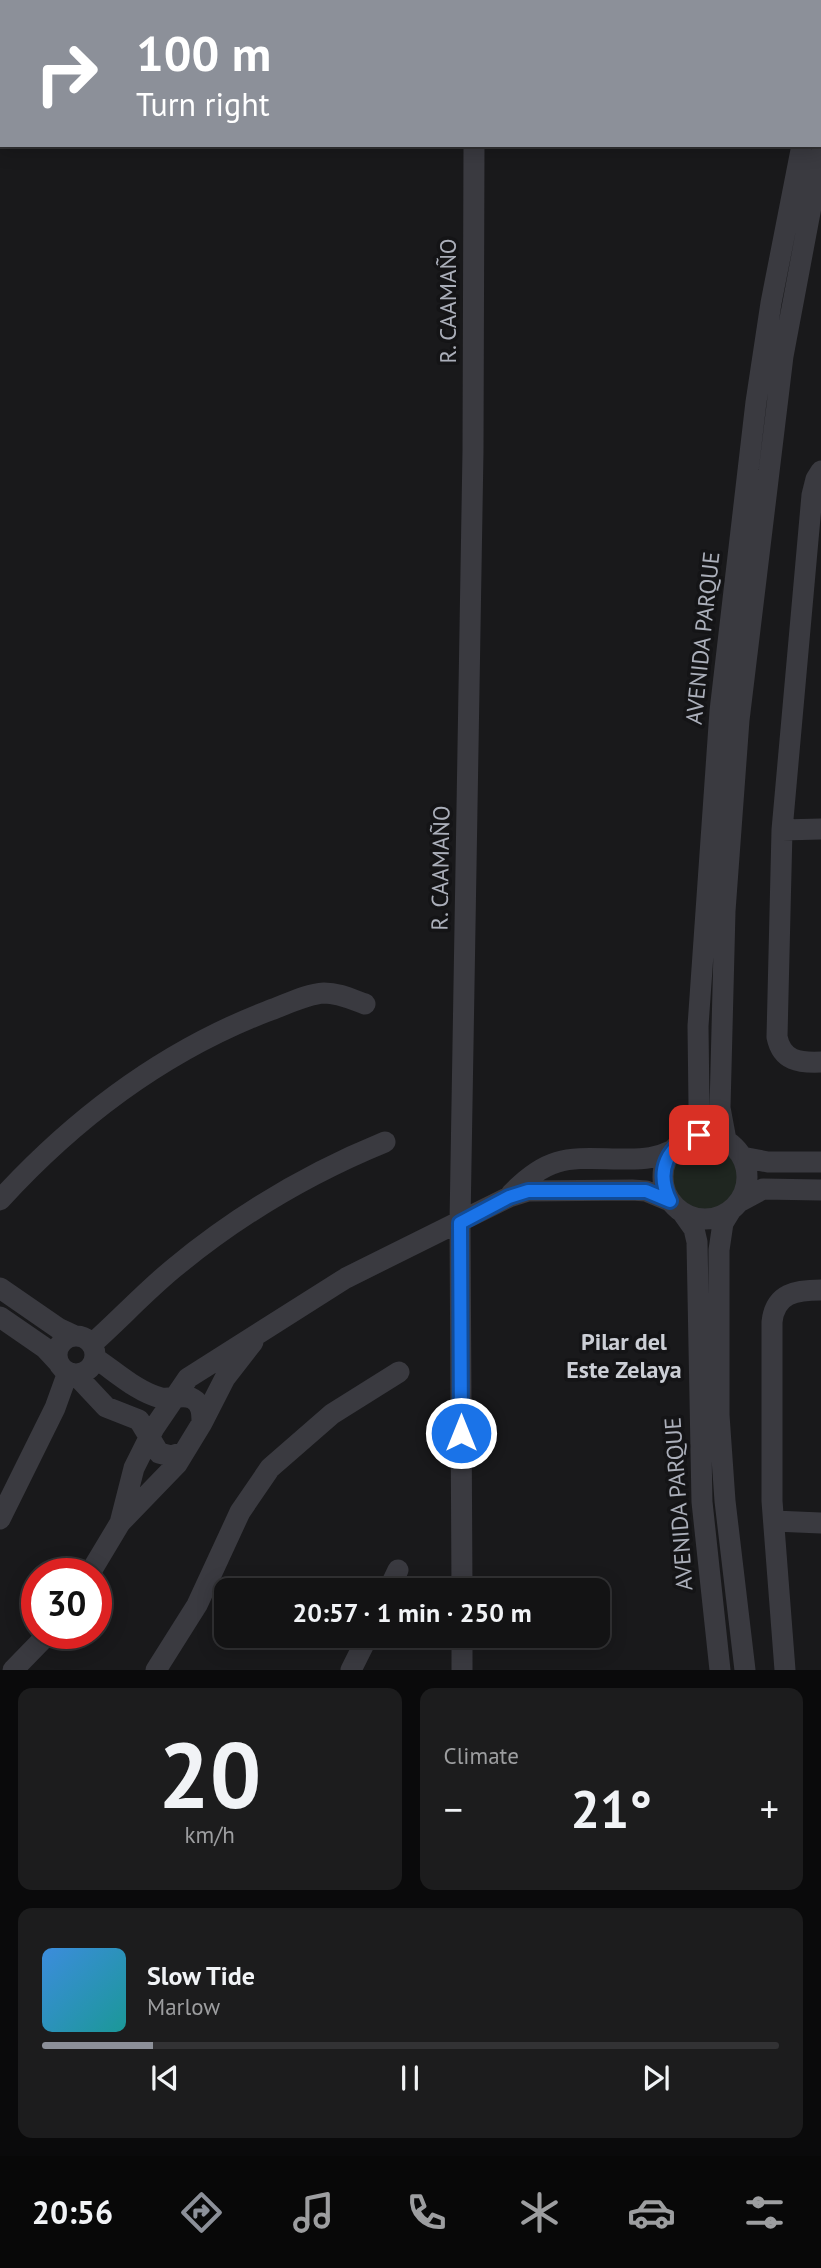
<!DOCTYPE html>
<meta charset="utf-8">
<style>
:root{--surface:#131314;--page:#1c1c1d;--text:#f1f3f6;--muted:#9d9ea0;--line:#323234;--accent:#8c9099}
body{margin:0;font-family:"PT Sans",sans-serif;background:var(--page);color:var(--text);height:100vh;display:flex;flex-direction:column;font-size:26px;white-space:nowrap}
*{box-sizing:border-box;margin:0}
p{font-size:23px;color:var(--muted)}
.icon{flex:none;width:38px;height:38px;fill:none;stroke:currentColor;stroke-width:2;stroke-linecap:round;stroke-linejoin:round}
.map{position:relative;height:1670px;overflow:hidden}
.drawer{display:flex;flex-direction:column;gap:18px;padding:18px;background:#0a0a0b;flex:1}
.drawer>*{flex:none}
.hud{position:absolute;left:0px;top:0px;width:822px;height:147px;box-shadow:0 4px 18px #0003,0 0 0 2px var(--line);background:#8c9099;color:#fff;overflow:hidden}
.speed{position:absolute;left:21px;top:1558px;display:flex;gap:14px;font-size:35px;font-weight:700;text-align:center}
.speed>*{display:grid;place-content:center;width:91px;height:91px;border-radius:50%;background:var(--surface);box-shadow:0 4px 18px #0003,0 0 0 2px var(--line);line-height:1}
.speed .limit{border:10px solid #d22;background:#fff;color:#111}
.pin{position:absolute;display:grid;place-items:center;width:60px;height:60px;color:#fff;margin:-30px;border-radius:14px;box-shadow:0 4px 10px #0006}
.me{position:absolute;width:77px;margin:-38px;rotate:0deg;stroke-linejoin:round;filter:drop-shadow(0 0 5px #0008)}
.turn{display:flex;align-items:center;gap:24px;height:147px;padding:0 21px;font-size:32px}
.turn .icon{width:91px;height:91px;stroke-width:2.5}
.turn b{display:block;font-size:49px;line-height:60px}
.big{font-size:52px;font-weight:700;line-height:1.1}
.drawer .tile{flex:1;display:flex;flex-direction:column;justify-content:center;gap:10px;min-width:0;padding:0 24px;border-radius:14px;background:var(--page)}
.drawer .dial{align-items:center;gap:0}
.dial b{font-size:91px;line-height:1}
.song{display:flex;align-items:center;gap:21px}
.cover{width:84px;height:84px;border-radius:10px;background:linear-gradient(135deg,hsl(210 70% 55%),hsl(180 70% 35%))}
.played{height:7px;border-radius:4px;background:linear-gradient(90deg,var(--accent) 15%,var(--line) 15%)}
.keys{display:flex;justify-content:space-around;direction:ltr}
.heat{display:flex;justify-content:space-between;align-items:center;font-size:38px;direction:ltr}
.drawer .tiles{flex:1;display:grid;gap:18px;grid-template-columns:1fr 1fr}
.tile:last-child{grid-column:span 2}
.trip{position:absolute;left:214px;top:1578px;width:396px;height:70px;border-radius:14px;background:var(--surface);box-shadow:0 4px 18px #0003,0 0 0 2px var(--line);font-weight:700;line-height:70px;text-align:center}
.tabs{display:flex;height:112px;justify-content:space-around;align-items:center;background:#080808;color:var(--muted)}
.tabs .icon{width:49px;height:49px}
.tabs .selected{color:var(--accent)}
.tabs b{font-size:32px;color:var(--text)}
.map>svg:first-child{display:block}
.green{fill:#1f2620}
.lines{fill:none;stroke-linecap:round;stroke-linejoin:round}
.minor{stroke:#3a3a40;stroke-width:21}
.route-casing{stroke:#114b97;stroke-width:18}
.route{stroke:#1a73e8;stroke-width:12}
.labels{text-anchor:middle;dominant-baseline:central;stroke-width:7;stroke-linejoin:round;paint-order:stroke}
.street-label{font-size:23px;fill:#abafba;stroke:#141416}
.neighbourhood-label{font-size:24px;font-weight:bold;fill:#cccfd6;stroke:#141416}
</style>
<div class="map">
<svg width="821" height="1670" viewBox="0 0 821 1670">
<rect width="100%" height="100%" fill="#19191b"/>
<path class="green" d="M672 1178a35 35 0 1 1 70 0a35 35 0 1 1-70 0Z"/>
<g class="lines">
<path class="minor" d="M 474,2 L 474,0
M 789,2 L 790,0
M 821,64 L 821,63
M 821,471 L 816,479 L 812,495 L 782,830 L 777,1037 C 782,1061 799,1063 821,1062
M 782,830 L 821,829
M663 1177a42 42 0 1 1 84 0a42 42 0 1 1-84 0Z
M 686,1139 L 698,1115 L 699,1105 L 698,1026 L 720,711 L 756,402 L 771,303 L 802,145
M 726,1140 L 720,1108 L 725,911 L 739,720 L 783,356 L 821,154
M 742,1157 L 768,1162 L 821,1162
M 511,1194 C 552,1151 574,1159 628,1159 C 644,1159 657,1158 671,1151
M 0,1200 C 75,1118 164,1051 268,1011 C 286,1005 305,994 324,993 C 339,993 351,999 365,1004
M 739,1202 L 763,1189 L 821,1190
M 731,1210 L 723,1223 L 719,1250 L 719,1415 L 725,1501 L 745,1670
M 682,1212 L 694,1229 L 697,1242 L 702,1502 L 720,1670
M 0,1288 L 58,1328 L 73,1335
M 0,1317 L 45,1348 L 58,1362
M57 1355a19 19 0 1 1 38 0a19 19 0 1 1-38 0Z
M 92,1344 C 120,1319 146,1291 174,1268 C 238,1215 309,1173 385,1142
M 95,1358 C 115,1371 137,1392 161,1398 C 172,1400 183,1393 193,1399 C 202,1404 202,1414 202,1423
M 75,1374 L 106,1407 L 139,1420 L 159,1453 L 171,1456 L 184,1452
M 0,1519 L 55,1408 L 68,1372
M 774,1521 L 821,1523
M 120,1523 L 134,1468 L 154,1428 L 188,1378 L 346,1278 L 509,1197 L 528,1191 L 632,1190 L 646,1191 L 670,1201
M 90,1573 L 120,1523 L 177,1464 L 202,1423 L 225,1378 L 253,1342
M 388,1591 L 398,1570
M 462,1591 L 460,1223 L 473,451 L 474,145
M 462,1636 L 462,1670
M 13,1670 L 49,1633
M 156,1670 L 197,1605 L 240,1512 L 270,1468 L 332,1414 L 399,1372
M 351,1670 L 368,1636
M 785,1670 L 772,1501 L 772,1322 C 775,1293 796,1290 821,1290"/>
</g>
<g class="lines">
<defs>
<path id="route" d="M 461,1433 L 460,1223 L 509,1197 L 528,1191 L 646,1191 L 670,1201 C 655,1171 667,1144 699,1135"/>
</defs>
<use href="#route" class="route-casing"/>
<use href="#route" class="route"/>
</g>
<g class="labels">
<g class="street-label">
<text transform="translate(447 301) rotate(-90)">R. CAAMAÑO</text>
<text transform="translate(702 638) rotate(-84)">AVENIDA PARQUE</text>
<text transform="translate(440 868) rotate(-89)">R. CAAMAÑO</text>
<text transform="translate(678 1504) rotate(-94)">AVENIDA PARQUE</text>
</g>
<g class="neighbourhood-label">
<text x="624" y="1341">Pilar del<tspan x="624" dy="28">Este Zelaya</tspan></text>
</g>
</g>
</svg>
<div class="speed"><div class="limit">30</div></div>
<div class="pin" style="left:699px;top:1135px;background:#d93025"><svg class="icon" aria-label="arrive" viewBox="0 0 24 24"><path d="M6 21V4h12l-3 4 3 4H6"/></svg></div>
<svg class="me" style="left:461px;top:1433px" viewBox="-20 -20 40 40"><circle r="17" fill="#1a73e8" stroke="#fff" stroke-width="3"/><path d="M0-11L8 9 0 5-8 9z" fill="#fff"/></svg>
<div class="trip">20:57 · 1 min · 250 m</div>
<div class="hud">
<div class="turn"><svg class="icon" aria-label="right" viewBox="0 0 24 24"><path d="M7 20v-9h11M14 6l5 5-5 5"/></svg><div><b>100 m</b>Turn right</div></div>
</div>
</div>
<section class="drawer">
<div class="tiles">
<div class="tile dial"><b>20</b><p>km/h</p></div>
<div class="tile"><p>Climate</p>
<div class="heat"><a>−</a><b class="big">21°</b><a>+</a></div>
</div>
<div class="tile">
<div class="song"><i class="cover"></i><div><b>Slow Tide</b><p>Marlow</p></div></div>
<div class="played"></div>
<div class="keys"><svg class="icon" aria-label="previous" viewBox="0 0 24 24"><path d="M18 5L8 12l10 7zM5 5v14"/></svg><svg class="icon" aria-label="pause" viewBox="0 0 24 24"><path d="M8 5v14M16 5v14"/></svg><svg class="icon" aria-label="next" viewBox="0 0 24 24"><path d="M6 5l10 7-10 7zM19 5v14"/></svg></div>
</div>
</div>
</section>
<nav class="tabs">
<b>20:56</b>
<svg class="icon selected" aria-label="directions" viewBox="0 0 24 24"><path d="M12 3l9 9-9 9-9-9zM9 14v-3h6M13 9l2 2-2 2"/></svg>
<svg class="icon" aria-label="music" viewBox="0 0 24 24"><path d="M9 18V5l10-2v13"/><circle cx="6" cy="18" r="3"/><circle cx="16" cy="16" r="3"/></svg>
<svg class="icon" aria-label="phone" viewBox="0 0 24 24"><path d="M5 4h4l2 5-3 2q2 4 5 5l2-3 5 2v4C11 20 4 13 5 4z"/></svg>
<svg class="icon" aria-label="climate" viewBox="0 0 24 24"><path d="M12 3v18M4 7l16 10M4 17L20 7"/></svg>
<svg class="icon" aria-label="car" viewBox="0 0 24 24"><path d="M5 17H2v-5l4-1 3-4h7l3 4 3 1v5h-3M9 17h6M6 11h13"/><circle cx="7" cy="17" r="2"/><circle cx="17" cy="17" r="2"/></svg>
<svg class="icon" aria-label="filters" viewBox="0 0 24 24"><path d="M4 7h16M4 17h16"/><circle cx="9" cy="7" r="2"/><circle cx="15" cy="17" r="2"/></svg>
</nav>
